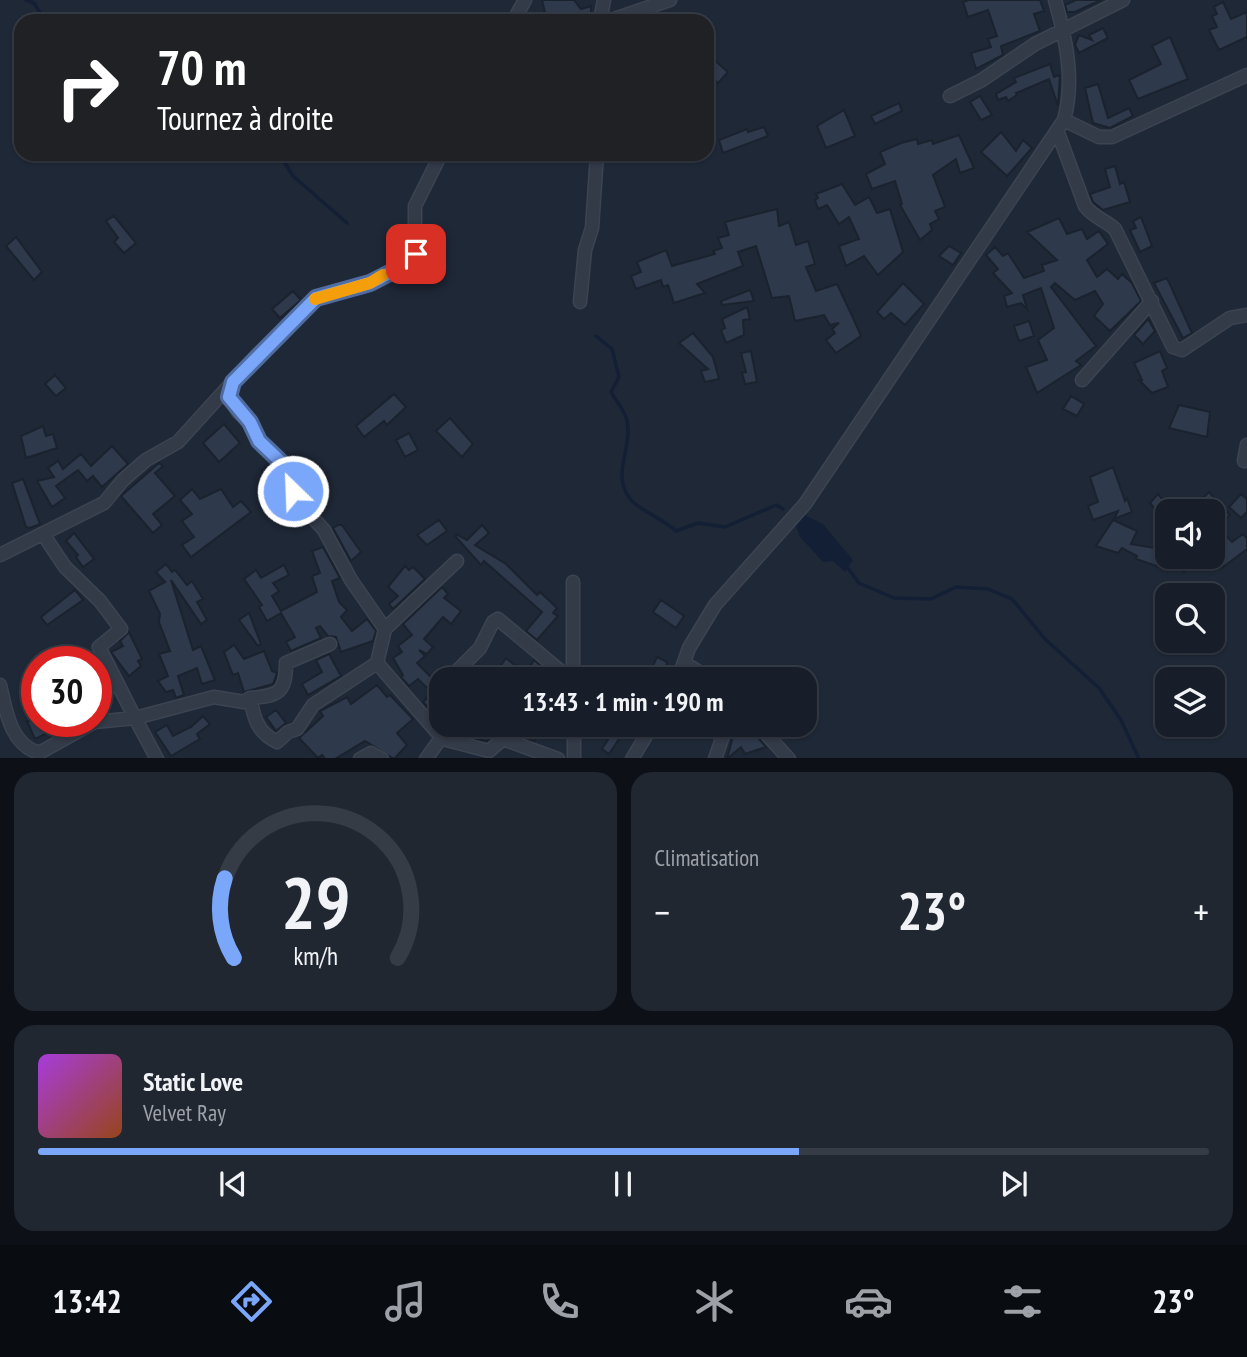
<!DOCTYPE html>
<html lang="fr">
<meta charset="utf-8">
<style>
:root{--surface:#171e29;--page:#202731;--text:#f1f3f6;--muted:#9ea2a8;--line:#363c46;--accent:#7ba7fb}
body{margin:0;font-family:"PT Sans Narrow",sans-serif;background:var(--page);color:var(--text);height:100vh;display:flex;flex-direction:column;font-size:26px;white-space:nowrap}
*{box-sizing:border-box;margin:0}
p{font-size:23px;color:var(--muted)}
.icon{flex:none;width:38px;height:38px;fill:none;stroke:currentColor;stroke-width:2;stroke-linecap:round;stroke-linejoin:round}
.map{position:relative;height:758px;overflow:hidden}
.drawer{display:flex;flex-direction:column;gap:14px;padding:14px;background:#0d1017;flex:1}
.drawer>*{flex:none}
.top-card{position:absolute;left:14px;top:14px;width:700px;height:147px;border-radius:21px;box-shadow:0 2px 5px #0004,0 0 0 2px var(--line);background:#202124;color:#fff;overflow:hidden}
.fabs{position:absolute;left:1155px;top:499px;display:grid;gap:14px}
.fabs a{display:grid;place-items:center;width:70px;height:70px;border-radius:14px;background:var(--surface);box-shadow:0 2px 5px #0004,0 0 0 2px var(--line);font-size:35px}
.speed{position:absolute;left:21px;top:646px;display:flex;gap:14px;font-size:35px;font-weight:700;text-align:center}
.speed>*{display:grid;place-content:center;width:91px;height:91px;border-radius:50%;background:var(--surface);box-shadow:0 2px 5px #0004,0 0 0 2px var(--line);line-height:1}
.speed .limit{border:10px solid #d22;background:#fff;color:#111}
.pin{position:absolute;display:grid;place-items:center;width:60px;height:60px;color:#fff;margin:-30px;border-radius:14px;box-shadow:0 4px 10px #0006}
.me{position:absolute;width:77px;margin:-38px;rotate:336deg;stroke-linejoin:round;filter:drop-shadow(0 0 5px #0008)}
.turn{display:flex;align-items:center;gap:24px;height:147px;padding:0 28px;font-size:32px}
.turn .icon{width:91px;height:91px;stroke-width:2.5}
.turn b{display:block;font-size:49px;line-height:60px}
.big{font-size:52px;font-weight:700;line-height:1.1}
.drawer .tile{flex:1;display:flex;flex-direction:column;justify-content:center;gap:10px;min-width:0;padding:0 24px;border-radius:21px;background:var(--page)}
.drawer .dial{align-items:center;gap:0}
.dial svg{height:182px;overflow:visible;fill:none;stroke:var(--line);stroke-width:7;stroke-linecap:round;text-anchor:middle}
.dial text{fill:var(--text);stroke:none}
.song{display:flex;align-items:center;gap:21px}
.cover{width:84px;height:84px;border-radius:10px;background:linear-gradient(135deg,hsl(280 70% 55%),hsl(20 70% 35%))}
.played{height:7px;border-radius:4px;background:linear-gradient(90deg,var(--accent) 65%,var(--line) 65%)}
.keys{display:flex;justify-content:space-around;direction:ltr}
.heat{display:flex;justify-content:space-between;align-items:center;font-size:38px;direction:ltr}
.drawer .tiles{flex:1;display:grid;gap:14px;grid-template-columns:1fr 1fr}
.tile:last-child{grid-column:span 2}
.trip{position:absolute;left:429px;top:667px;width:388px;height:70px;border-radius:21px;background:var(--surface);box-shadow:0 2px 5px #0004,0 0 0 2px var(--line);font-weight:700;line-height:70px;text-align:center}
.dock{display:flex;height:112px;justify-content:space-around;align-items:center;background:#090c10;color:var(--muted)}
.dock .icon{width:49px;height:49px}
.dock .on{color:var(--accent)}
.dock b{font-size:32px;color:var(--text)}
.map>svg:first-child{display:block}
.water{fill:#131f35}
.lines{fill:none;stroke-linecap:round;stroke-linejoin:round}
.stream{stroke:#131f35;stroke-width:3.5}
.building{fill:#2e394c;stroke:#1a222e;stroke-width:2}
.street-casing{stroke:#3c4451;stroke-width:15}
.street{stroke:#333a48;stroke-width:12}
.route-casing{stroke:#506da3;stroke-width:18}
.route{stroke:#7ba7fb;stroke-width:12}
.slow{stroke:#f59e0b;stroke-width:12}
</style>
<div class="map">
<svg width="1247" height="759" viewBox="0 0 1247 759">
<rect width="100%" height="100%" fill="#1f2837"/>
<path class="water" d="M 805,515 L 823,524 L 853,560 L 845,572 L 833,561 L 823,562 L 800,537 L 796,526 Z"/>
<g class="lines">
<path class="stream" d="M 26,0 L 34,3 L 45,21
M 279,154 L 293,176 L 347,223
M 596,336 L 612,349 L 619,377 L 611,392 C 616,401 625,410 627,421 C 633,448 610,475 631,500 C 639,510 664,519 676,531 L 698,523 L 725,527 L 776,505 L 783,509
M 847,567 L 859,583 L 894,598 L 931,599 L 956,587 L 988,589 L 1012,599 L 1045,639 L 1099,688 L 1121,720 L 1139,759"/>
</g>
<path class="building" d="M 542,0 L 574,0 L 581,9 L 591,6 L 591,21 L 547,21 Z
M 969,0 L 1040,0 L 1044,11 L 1034,14 L 1040,31 L 1001,46 L 1003,55 L 976,69 L 971,53 L 991,47 L 988,39 L 997,36 L 988,10 L 968,17 L 963,2 Z
M 1076,0 L 1101,0 L 1075,12 L 1067,12 L 1065,5 Z
M 1223,2 L 1231,19 L 1247,12 L 1247,37 L 1219,50 L 1209,30 L 1217,27 L 1212,16 L 1217,14 L 1214,7 Z
M 1103,28 L 1108,38 L 1079,53 L 1075,45 L 1079,35 L 1092,40 L 1089,35 Z
M 1170,37 L 1188,79 L 1138,99 L 1129,80 L 1161,64 L 1152,46 Z
M 713,59 L 728,72 L 718,83 L 707,74 L 707,66 Z
M 1050,64 L 1054,77 L 1060,75 L 1058,106 L 1049,79 L 1016,93 L 1017,95 L 1008,101 L 1006,97 L 998,100 L 996,94 L 1016,82 L 1014,78 Z
M 1098,84 L 1108,118 L 1129,108 L 1133,116 L 1110,128 L 1093,123 L 1085,88 Z
M 980,96 L 992,115 L 981,120 L 970,102 Z
M 899,103 L 902,111 L 875,124 L 871,116 Z
M 844,110 L 855,136 L 826,148 L 817,126 Z
M 764,127 L 768,136 L 723,153 L 719,140 L 747,129 L 748,132 Z
M 1001,132 L 1016,151 L 1023,140 L 1032,148 L 1007,176 L 981,152 Z
M 959,135 L 974,168 L 960,173 L 956,159 L 933,175 L 945,207 L 935,211 L 939,219 L 930,224 L 932,230 L 920,240 L 900,205 L 902,204 L 895,181 L 872,189 L 866,174 L 885,164 L 880,152 L 901,143 L 917,139 L 918,144 L 932,140 L 933,144 Z
M 1115,166 L 1120,184 L 1124,182 L 1130,202 L 1103,210 L 1093,202 L 1090,194 L 1110,187 L 1105,169 Z
M 842,184 L 855,205 L 869,197 L 877,213 L 890,209 L 903,252 L 878,275 L 864,256 L 846,266 L 839,246 L 859,239 L 849,217 L 839,224 L 827,205 L 818,209 L 815,200 L 818,198 L 816,194 Z
M 777,209 L 779,226 L 789,222 L 796,245 L 808,241 L 815,264 L 806,267 L 816,291 L 837,284 L 854,320 L 861,336 L 836,353 L 826,340 L 835,333 L 832,329 L 839,323 L 830,325 L 824,315 L 795,321 L 789,296 L 772,298 L 756,246 L 738,252 L 743,266 L 697,284 L 705,293 L 674,303 L 668,285 L 663,287 L 661,280 L 636,289 L 631,276 L 641,272 L 637,262 L 666,250 L 672,266 L 715,254 L 713,251 L 722,248 L 718,238 L 729,235 L 725,222 Z
M 114,216 L 136,243 L 124,253 L 114,242 L 118,238 L 106,221 Z
M 1141,217 L 1152,246 L 1140,252 L 1130,230 L 1136,228 L 1133,221 Z
M 1059,218 L 1067,234 L 1082,229 L 1087,239 L 1099,231 L 1108,244 L 1087,260 L 1097,277 L 1107,269 L 1118,279 L 1122,274 L 1132,283 L 1141,301 L 1110,331 L 1094,316 L 1103,304 L 1095,291 L 1075,300 L 1055,283 L 1051,287 L 1096,346 L 1076,361 L 1081,365 L 1037,393 L 1026,367 L 1047,360 L 1038,340 L 1054,328 L 1041,288 L 1023,295 L 1027,309 L 1021,303 L 1007,307 L 1004,296 L 1012,293 L 993,273 L 998,269 L 986,255 L 995,247 L 1003,256 L 1008,253 L 1024,278 L 1044,271 L 1042,265 L 1057,260 L 1027,232 Z
M 16,237 L 42,272 L 34,280 L 6,246 Z
M 949,246 L 961,253 L 953,265 L 939,256 Z
M 1167,278 L 1192,333 L 1183,338 L 1154,283 Z
M 903,283 L 924,304 L 905,325 L 891,313 L 884,319 L 877,312 Z
M 750,290 L 754,301 L 722,305 L 721,301 Z
M 293,291 L 301,300 L 280,318 L 272,309 Z
M 747,307 L 750,319 L 743,320 L 744,335 L 726,343 L 721,330 L 725,328 L 722,319 Z
M 1148,319 L 1155,331 L 1143,344 L 1134,335 Z
M 1029,321 L 1034,336 L 1019,341 L 1014,326 Z
M 693,333 L 713,357 L 719,379 L 705,382 L 701,371 L 708,369 L 679,343 Z
M 751,351 L 757,382 L 745,384 L 742,373 L 746,372 L 741,353 Z
M 1160,351 L 1167,368 L 1162,371 L 1168,387 L 1152,393 L 1139,380 L 1142,380 L 1134,363 Z
M 55,375 L 66,388 L 56,396 L 45,384 Z
M 394,394 L 406,407 L 387,425 L 384,421 L 364,437 L 356,426 Z
M 1071,396 L 1084,404 L 1077,416 L 1063,409 Z
M 1179,405 L 1210,412 L 1207,437 L 1169,428 Z
M 450,418 L 473,444 L 462,457 L 436,431 Z
M 224,424 L 240,443 L 219,462 L 203,443 Z
M 43,426 L 46,436 L 53,434 L 57,448 L 26,458 L 21,436 Z
M 409,433 L 418,450 L 405,457 L 396,440 Z
M 112,446 L 128,464 L 102,487 L 93,476 L 87,481 L 78,470 L 56,486 L 65,498 L 52,507 L 37,481 L 54,477 L 48,468 L 58,461 L 63,469 L 81,454 L 91,466 Z
M 159,463 L 163,466 L 155,473 L 175,496 L 153,514 L 162,525 L 153,533 L 121,496 Z
M 301,464 L 323,497 L 315,505 L 308,499 L 296,469 Z
M 270,465 L 279,474 L 295,511 L 289,516 L 262,470 Z
M 1113,467 L 1125,501 L 1127,498 L 1132,512 L 1114,519 L 1118,511 L 1093,520 L 1088,506 L 1098,502 L 1090,477 Z
M 23,479 L 40,524 L 30,528 L 26,527 L 12,483 Z
M 192,489 L 200,499 L 221,489 L 233,507 L 241,501 L 251,512 L 191,557 L 182,545 L 194,537 L 182,521 L 192,514 L 180,500 Z
M 1209,492 L 1230,515 L 1217,526 L 1232,542 L 1243,534 L 1247,539 L 1247,549 L 1223,567 L 1214,556 L 1222,550 L 1213,539 L 1213,511 L 1207,511 L 1202,506 L 1206,503 L 1202,499 Z
M 1158,494 L 1167,505 L 1167,522 L 1150,503 Z
M 1241,494 L 1247,499 L 1247,512 L 1241,518 L 1229,507 Z
M 439,520 L 447,531 L 427,545 L 417,535 Z
M 1113,520 L 1137,531 L 1131,544 L 1167,550 L 1167,556 L 1189,556 L 1194,562 L 1184,572 L 1171,560 L 1168,570 L 1136,559 L 1137,556 L 1122,548 L 1118,553 L 1096,546 Z
M 338,525 L 342,525 L 361,552 L 351,561 L 333,528 Z
M 482,525 L 489,533 L 475,545 L 506,564 L 537,595 L 540,592 L 557,608 L 553,613 L 558,616 L 537,640 L 526,631 L 542,612 L 484,561 L 481,565 L 455,536 L 456,534 L 467,540 Z
M 74,533 L 94,559 L 83,567 L 76,557 L 78,555 L 66,541 Z
M 323,547 L 340,578 L 332,581 L 339,602 L 347,610 L 341,617 L 352,631 L 367,619 L 376,631 L 373,641 L 341,652 L 336,637 L 328,636 L 320,626 L 316,628 L 321,638 L 291,651 L 286,642 L 295,637 L 281,613 L 267,621 L 259,607 L 262,605 L 244,579 L 256,570 L 261,578 L 284,565 L 289,575 L 273,583 L 279,591 L 272,596 L 281,611 L 317,592 L 312,576 L 320,573 L 312,551 Z
M 166,564 L 172,572 L 175,570 L 187,585 L 192,581 L 203,599 L 197,602 L 207,620 L 201,624 L 171,580 L 193,650 L 201,646 L 215,680 L 202,684 L 197,668 L 178,676 L 184,695 L 176,698 L 173,690 L 166,692 L 158,681 L 168,676 L 159,654 L 170,651 L 159,622 L 160,614 L 149,591 L 165,582 L 156,572 Z
M 405,566 L 409,570 L 413,567 L 425,579 L 393,609 L 389,604 L 398,596 L 388,587 Z
M 442,587 L 448,594 L 444,598 L 461,611 L 451,624 L 443,617 L 424,639 L 433,647 L 427,654 L 419,650 L 425,656 L 417,663 L 431,677 L 441,667 L 441,714 L 437,718 L 423,702 L 432,693 L 418,679 L 409,686 L 401,677 L 403,675 L 393,658 L 402,652 L 398,646 L 412,635 L 403,624 Z
M 75,590 L 83,600 L 47,625 L 41,617 Z
M 661,600 L 684,616 L 676,628 L 653,612 Z
M 249,613 L 261,644 L 258,646 L 239,620 Z
M 129,632 L 142,659 L 138,661 L 141,666 L 129,676 L 111,652 L 123,646 L 120,641 Z
M 234,645 L 244,659 L 264,651 L 272,671 L 277,673 L 273,684 L 244,692 L 238,673 L 233,675 L 224,652 Z
M 329,654 L 341,676 L 308,695 L 302,684 L 322,672 L 316,660 Z
M 657,657 L 667,662 L 663,679 L 651,679 L 653,673 L 650,672 Z
M 506,658 L 526,674 L 534,660 L 554,677 L 492,679 Z
M 377,685 L 387,697 L 390,695 L 413,719 L 397,733 L 407,745 L 394,759 L 365,741 L 335,759 L 325,759 L 322,755 L 318,758 L 299,738 L 323,716 L 320,711 L 347,697 L 351,704 Z
M 276,710 L 286,723 L 276,731 L 266,717 Z
M 203,716 L 210,724 L 197,734 L 200,739 L 171,756 L 155,732 L 167,725 L 173,736 L 191,727 Z
M 27,721 L 73,721 L 35,739 Z
M 482,724 L 543,724 L 534,741 L 495,728 L 487,741 L 474,738 Z
M 618,724 L 629,724 L 609,754 L 602,749 Z
M 736,725 L 748,736 L 753,732 L 766,747 L 745,754 L 741,747 L 727,759 Z"/>
<g class="lines">
<defs>
<path id="street" d="M 513,21 L 525,0
M 600,21 L 604,0
M 608,21 L 670,0
M 950,96 L 982,80 L 1035,44 L 1123,0
M 1064,120 L 1099,137 L 1112,137 L 1247,75
M 1057,130 L 1085,206 C 1093,217 1105,220 1115,229 L 1173,347 L 1182,350 L 1230,318 L 1247,315
M 580,302 L 585,250 L 592,228 L 597,154
M 1082,380 L 1152,301
M 232,386 L 229,397 L 238,412 L 250,422 L 259,441 L 286,469 L 301,505 L 324,530 L 351,580 L 385,629
M 1244,461 L 1247,445
M 43,534 L 65,567 L 100,601 L 121,629 L 99,647 L 135,718 L 214,697 L 244,702 L 250,698 C 254,718 257,732 277,742 L 288,732 L 297,729 L 313,705 L 377,663 L 385,629 L 457,561
M 0,555 L 104,503 L 123,480 L 146,460 L 178,442 L 256,356 L 316,298 L 370,283 L 415,260 L 415,206 L 441,154
M 377,663 L 443,739 L 489,751 L 503,739 L 558,759
M 685,663 L 710,679
M 462,679 L 457,671 L 480,648 L 493,622 L 498,619 L 570,679
M 573,679 L 573,582
M 678,679 L 689,648 L 715,605 L 805,504 L 1064,120 C 1075,80 1066,39 1055,0
M 0,685 C 6,711 10,744 39,753 L 95,722 L 135,718 L 157,759
M 250,698 C 278,696 286,693 286,663 L 330,644
M 757,724 L 789,759
M 360,759 L 371,753 L 382,759
M 426,759 L 451,724
M 574,759 L 574,724
M 632,759 L 653,724
M 715,759 L 727,724"/>
</defs>
<use href="#street" class="street-casing"/>
<use href="#street" class="street"/>
</g>
<g class="lines">
<defs>
<path id="route" d="M 293,491 L 282,463 L 259,441 L 250,422 L 229,397 L 233,382 L 316,298 L 370,283 L 415,260 L 416,254"/>
</defs>
<use href="#route" class="route-casing"/>
<use href="#route" class="route"/>
<path class="slow" d="M 315,299 L 370,283 L 383,275"/>
</g>
</svg>
<div class="fabs">
<a><svg class="icon" aria-label="sound" viewBox="0 0 24 24"><path d="M4 9h4l5-4v14l-5-4H4zM17 9q2 3 0 6"/></svg></a>
<a><svg class="icon" aria-label="search" viewBox="0 0 24 24"><circle cx="10" cy="10" r="6"/><path d="M15 15l6 6"/></svg></a>
<a><svg class="icon" aria-label="layers" viewBox="0 0 24 24"><path d="M12 4l9 5-9 5-9-5zM3 14l9 5 9-5"/></svg></a>
</div>
<div class="speed"><div class="limit">30</div></div>
<div class="pin" style="left:416px;top:254px;background:#d93025"><svg class="icon" aria-label="arrive" viewBox="0 0 24 24"><path d="M6 21V4h12l-3 4 3 4H6"/></svg></div>
<svg class="me" style="left:293px;top:491px" viewBox="-20 -20 40 40"><circle r="17" fill="#7ba7fb" stroke="#fff" stroke-width="3"/><path d="M0-11L8 9 0 5-8 9z" fill="#fff"/></svg>
<div class="trip">13:43 · 1 min · 190 m</div>
<div class="top-card">
<div class="turn"><svg class="icon" aria-label="right" viewBox="0 0 24 24"><path d="M7 20v-9h11M14 6l5 5-5 5"/></svg><div><b>70 m</b>Tournez à droite</div></div>
</div>
</div>
<section class="drawer">
<div class="tiles">
<div class="tile dial"><svg viewBox="0 0 100 80">
<path d="M14 69A42 42 0 1 1 86 69"/>
<path d="M14 69A42 42 0 0 1 10 34" stroke="#7ba7fb"/>
<text x="50" y="56" font-size="32" font-weight="700">29</text>
<text x="50" y="72" font-size="11">km/h</text>
</svg></div>
<div class="tile"><p>Climatisation</p>
<div class="heat"><a>−</a><b class="big">23°</b><a>+</a></div>
</div>
<div class="tile">
<div class="song"><i class="cover"></i><div><b>Static Love</b><p>Velvet Ray</p></div></div>
<div class="played"></div>
<div class="keys"><svg class="icon" aria-label="previous" viewBox="0 0 24 24"><path d="M18 5L8 12l10 7zM5 5v14"/></svg><svg class="icon" aria-label="pause" viewBox="0 0 24 24"><path d="M8 5v14M16 5v14"/></svg><svg class="icon" aria-label="next" viewBox="0 0 24 24"><path d="M6 5l10 7-10 7zM19 5v14"/></svg></div>
</div>
</div>
</section>
<nav class="dock">
<b>13:42</b>
<svg class="icon on" aria-label="directions" viewBox="0 0 24 24"><path d="M12 3l9 9-9 9-9-9zM9 14v-3h6M13 9l2 2-2 2"/></svg>
<svg class="icon" aria-label="music" viewBox="0 0 24 24"><path d="M9 18V5l10-2v13"/><circle cx="6" cy="18" r="3"/><circle cx="16" cy="16" r="3"/></svg>
<svg class="icon" aria-label="phone" viewBox="0 0 24 24"><path d="M5 4h4l2 5-3 2q2 4 5 5l2-3 5 2v4C11 20 4 13 5 4z"/></svg>
<svg class="icon" aria-label="climate" viewBox="0 0 24 24"><path d="M12 3v18M4 7l16 10M4 17L20 7"/></svg>
<svg class="icon" aria-label="car" viewBox="0 0 24 24"><path d="M5 17H2v-5l4-1 3-4h7l3 4 3 1v5h-3M9 17h6M6 11h13"/><circle cx="7" cy="17" r="2"/><circle cx="17" cy="17" r="2"/></svg>
<svg class="icon" aria-label="filters" viewBox="0 0 24 24"><path d="M4 7h16M4 17h16"/><circle cx="9" cy="7" r="2"/><circle cx="15" cy="17" r="2"/></svg>
<b>23°</b>
</nav>
